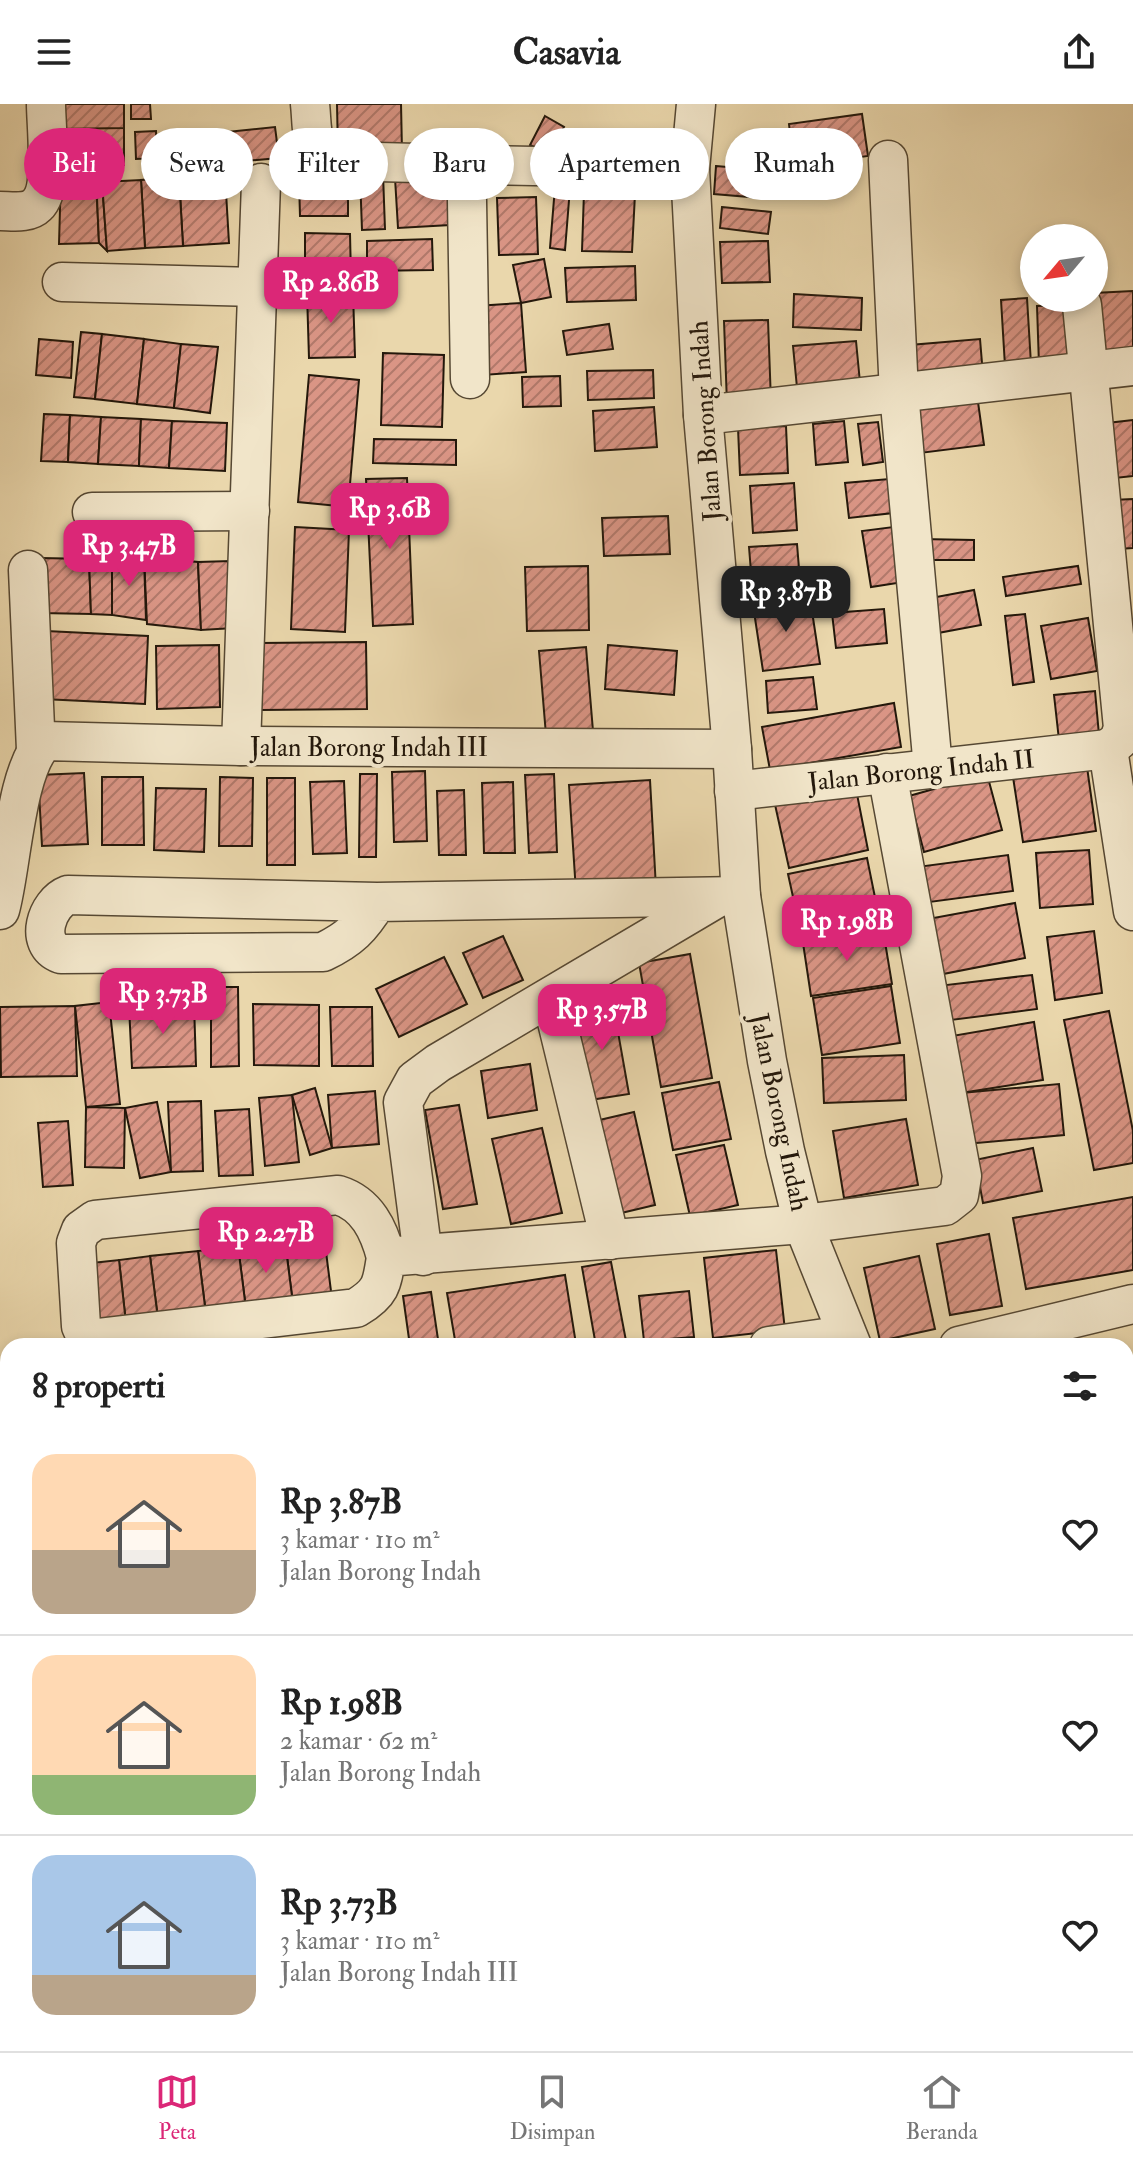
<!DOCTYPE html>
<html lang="id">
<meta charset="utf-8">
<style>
:root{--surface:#fff;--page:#f2f2f2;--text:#222;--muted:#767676;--line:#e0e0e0;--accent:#db2777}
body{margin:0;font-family:"IM FELL Double Pica",serif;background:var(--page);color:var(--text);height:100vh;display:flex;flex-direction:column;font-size:30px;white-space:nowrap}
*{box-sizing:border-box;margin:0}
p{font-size:26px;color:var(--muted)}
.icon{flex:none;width:44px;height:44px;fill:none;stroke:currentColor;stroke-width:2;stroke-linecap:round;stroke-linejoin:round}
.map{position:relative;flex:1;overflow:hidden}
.panel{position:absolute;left:0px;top:1234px;width:1134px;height:714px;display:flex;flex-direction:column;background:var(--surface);border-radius:24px 24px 0 0;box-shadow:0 4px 12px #0003}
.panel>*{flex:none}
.guide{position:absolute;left:24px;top:24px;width:1086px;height:72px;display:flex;gap:16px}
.needle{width:52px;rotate:241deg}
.tools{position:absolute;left:1020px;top:120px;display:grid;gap:16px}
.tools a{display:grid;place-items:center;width:88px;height:88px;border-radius:50%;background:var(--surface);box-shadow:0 4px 12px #0003;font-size:40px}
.price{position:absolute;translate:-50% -68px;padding:0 18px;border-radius:16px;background:var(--accent);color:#fff;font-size:26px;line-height:52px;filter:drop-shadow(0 2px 4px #0008)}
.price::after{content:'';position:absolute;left:50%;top:48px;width:24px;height:18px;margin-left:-12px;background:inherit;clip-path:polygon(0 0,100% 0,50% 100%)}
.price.active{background:#222;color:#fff}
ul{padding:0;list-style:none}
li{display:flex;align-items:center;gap:24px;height:200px;padding:0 32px}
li+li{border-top:2px solid var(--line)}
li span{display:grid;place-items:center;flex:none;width:224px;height:160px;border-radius:24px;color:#555}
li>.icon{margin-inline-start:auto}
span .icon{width:96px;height:96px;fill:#fffc;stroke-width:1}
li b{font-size:34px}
h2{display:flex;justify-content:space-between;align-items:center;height:96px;padding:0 32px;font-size:34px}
.chip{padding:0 28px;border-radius:36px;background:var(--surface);box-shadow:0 4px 12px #0003;font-size:28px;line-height:72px}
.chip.active{background:var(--accent);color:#fff}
header{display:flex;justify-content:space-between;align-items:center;height:104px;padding:0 32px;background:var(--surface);font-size:36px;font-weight:700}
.menu{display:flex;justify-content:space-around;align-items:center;height:112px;border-top:2px solid var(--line);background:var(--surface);font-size:22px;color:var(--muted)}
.menu a{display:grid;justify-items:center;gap:4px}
.menu .active{color:var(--accent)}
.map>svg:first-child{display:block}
</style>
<header><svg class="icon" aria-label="menu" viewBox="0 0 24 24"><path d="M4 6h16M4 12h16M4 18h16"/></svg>Casavia<svg class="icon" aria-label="share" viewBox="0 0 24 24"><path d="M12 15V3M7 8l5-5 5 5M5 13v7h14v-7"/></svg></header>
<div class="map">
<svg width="1133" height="1947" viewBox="0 0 1133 1947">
<defs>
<pattern id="building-hatch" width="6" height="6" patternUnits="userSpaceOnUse" patternTransform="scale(2)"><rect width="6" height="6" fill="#da9585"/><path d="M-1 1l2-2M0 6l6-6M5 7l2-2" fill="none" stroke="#b1796b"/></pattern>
</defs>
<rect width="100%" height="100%" fill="#ead7ac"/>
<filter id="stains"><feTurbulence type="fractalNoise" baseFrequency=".0025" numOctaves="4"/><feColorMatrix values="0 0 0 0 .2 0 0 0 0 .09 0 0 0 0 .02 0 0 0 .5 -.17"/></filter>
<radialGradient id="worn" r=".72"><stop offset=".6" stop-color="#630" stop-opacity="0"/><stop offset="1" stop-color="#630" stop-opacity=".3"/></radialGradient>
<!-- building -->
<g fill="url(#building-hatch)" stroke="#24180b" stroke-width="2">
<path d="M 59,0 L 124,0 L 124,61 L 59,58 Z"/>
<path d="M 59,0 L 124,0 L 124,24 L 59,25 Z"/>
<path d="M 131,0 L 150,0 L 151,15 L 131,15 Z"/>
<path d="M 337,0 L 401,0 L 402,47 L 338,49 Z"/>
<path d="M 862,10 L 868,52 L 794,62 L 789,20 Z"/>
<path d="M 545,12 L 564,23 L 549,51 L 530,41 Z"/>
<path d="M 275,23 L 279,54 L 192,62 L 189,32 Z"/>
<path d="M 156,27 L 157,54 L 136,55 L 135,28 Z"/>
<path d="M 716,62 L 774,67 L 772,95 L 714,90 Z"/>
<path d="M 61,70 L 96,72 L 99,139 L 59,140 Z"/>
<path d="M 383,70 L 385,125 L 362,126 L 360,71 Z"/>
<path d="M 447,70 L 450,121 L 398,124 L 395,74 Z"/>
<path d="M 225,71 L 229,139 L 183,142 L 179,73 Z"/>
<path d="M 96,72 L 102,78 L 107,147 L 99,139 Z"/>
<path d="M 179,73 L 183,142 L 145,144 L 141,76 Z"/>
<path d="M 348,75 L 348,112 L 300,112 L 299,76 Z"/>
<path d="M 141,76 L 145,144 L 107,147 L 102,78 Z"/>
<path d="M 555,83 L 570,84 L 565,146 L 550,144 Z"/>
<path d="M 584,88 L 635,90 L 632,148 L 582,147 Z"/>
<path d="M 536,93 L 538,150 L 499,151 L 497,94 Z"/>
<path d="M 722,103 L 771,108 L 768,130 L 720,124 Z"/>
<path d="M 305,129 L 350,130 L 351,173 L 305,173 Z"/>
<path d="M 432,135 L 433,166 L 367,167 L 367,137 Z"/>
<path d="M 768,137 L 770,178 L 722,179 L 720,138 Z"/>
<path d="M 544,155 L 551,193 L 521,199 L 513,161 Z"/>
<path d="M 635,162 L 636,196 L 567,198 L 565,164 Z"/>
<path d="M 1133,187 L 1133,250 L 1095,252 L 1094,189 Z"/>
<path d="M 353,188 L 355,253 L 309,254 L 307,189 Z"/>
<path d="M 794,190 L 862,194 L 861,226 L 793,223 Z"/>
<path d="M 1027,194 L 1031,260 L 1005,262 L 1001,196 Z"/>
<path d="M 521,199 L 526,268 L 483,271 L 476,202 Z"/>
<path d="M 1069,201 L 1071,261 L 1039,261 L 1037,202 Z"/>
<path d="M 768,216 L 771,298 L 727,300 L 724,217 Z"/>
<path d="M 609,220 L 613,245 L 567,251 L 563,227 Z"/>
<path d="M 81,228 L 102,230 L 95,295 L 74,293 Z"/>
<path d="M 102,230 L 144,235 L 137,300 L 95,295 Z"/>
<path d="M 39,235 L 73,238 L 71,274 L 36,271 Z"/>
<path d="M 144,235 L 181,240 L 174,304 L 137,300 Z"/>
<path d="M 980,235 L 983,271 L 913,277 L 910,241 Z"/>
<path d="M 856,237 L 861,289 L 798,294 L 793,242 Z"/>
<path d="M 181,240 L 218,243 L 210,309 L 174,304 Z"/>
<path d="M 383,249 L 444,251 L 442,323 L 381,321 Z"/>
<path d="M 653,266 L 654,294 L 588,296 L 587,267 Z"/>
<path d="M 309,271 L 359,276 L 348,403 L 298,398 Z"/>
<path d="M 560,272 L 561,302 L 523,303 L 522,273 Z"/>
<path d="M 977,291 L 984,341 L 912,350 L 905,302 Z"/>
<path d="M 654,303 L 657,343 L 595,347 L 593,307 Z"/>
<path d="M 44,310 L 70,311 L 68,358 L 41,357 Z"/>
<path d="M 70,311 L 101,313 L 98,360 L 68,358 Z"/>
<path d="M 101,313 L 141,315 L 139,362 L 98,360 Z"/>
<path d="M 141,315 L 172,317 L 169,364 L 139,362 Z"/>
<path d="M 1133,316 L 1133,372 L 1106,375 L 1099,320 Z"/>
<path d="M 172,317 L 227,319 L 225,367 L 169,364 Z"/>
<path d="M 844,317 L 848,358 L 816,361 L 813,320 Z"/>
<path d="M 878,318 L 883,358 L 863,361 L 858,320 Z"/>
<path d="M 786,322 L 788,369 L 740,371 L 738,324 Z"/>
<path d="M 374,335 L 456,336 L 456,361 L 373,359 Z"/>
<path d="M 407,374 L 413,520 L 373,522 L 366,375 Z"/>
<path d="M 889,375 L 893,409 L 849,414 L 845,379 Z"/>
<path d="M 794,379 L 797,426 L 753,429 L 750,382 Z"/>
<path d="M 1133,395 L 1133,444 L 1119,445 L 1113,396 Z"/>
<path d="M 668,412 L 670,450 L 604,452 L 602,414 Z"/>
<path d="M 901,422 L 910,477 L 871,483 L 862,427 Z"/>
<path d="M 295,423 L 349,426 L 345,528 L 291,525 Z"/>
<path d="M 920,435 L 974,436 L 974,456 L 920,456 Z"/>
<path d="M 797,440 L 801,489 L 753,493 L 749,443 Z"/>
<path d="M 144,453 L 198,458 L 201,526 L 147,520 Z"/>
<path d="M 144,453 L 146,516 L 112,511 L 112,455 Z"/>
<path d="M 41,454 L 89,455 L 91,510 L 41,509 Z"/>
<path d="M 89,455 L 112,455 L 112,511 L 91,510 Z"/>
<path d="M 231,457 L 234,524 L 201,526 L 198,458 Z"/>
<path d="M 588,462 L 589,526 L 527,527 L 525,463 Z"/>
<path d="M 1078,462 L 1081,480 L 1006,492 L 1003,473 Z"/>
<path d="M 974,486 L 981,521 L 938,529 L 931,494 Z"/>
<path d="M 810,494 L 820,560 L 763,567 L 753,501 Z"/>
<path d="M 884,505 L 887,539 L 836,544 L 832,509 Z"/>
<path d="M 1025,510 L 1034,578 L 1013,581 L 1005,512 Z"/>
<path d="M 1088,514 L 1097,567 L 1051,575 L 1041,522 Z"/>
<path d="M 46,527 L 148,532 L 145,600 L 43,595 Z"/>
<path d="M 366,538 L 367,605 L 260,606 L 259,539 Z"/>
<path d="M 219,541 L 220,603 L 157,605 L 156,542 Z"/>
<path d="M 608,541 L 677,547 L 674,591 L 605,585 Z"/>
<path d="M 586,543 L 593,627 L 546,631 L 539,547 Z"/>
<path d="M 813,573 L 817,605 L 768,609 L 766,577 Z"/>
<path d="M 1095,587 L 1099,631 L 1059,636 L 1054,591 Z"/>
<path d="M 894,599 L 901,643 L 770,666 L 762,623 Z"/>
<path d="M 1087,663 L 1096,727 L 1023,738 L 1013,673 Z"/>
<path d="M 425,667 L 427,737 L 394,738 L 392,668 Z"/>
<path d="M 84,669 L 88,740 L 42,742 L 38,671 Z"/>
<path d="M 360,670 L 377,670 L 376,753 L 359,753 Z"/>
<path d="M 554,670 L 557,748 L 529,749 L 525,671 Z"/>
<path d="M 987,670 L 1002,726 L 924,748 L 909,692 Z"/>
<path d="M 102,673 L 143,673 L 144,741 L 102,741 Z"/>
<path d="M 220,673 L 253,674 L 252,742 L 219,742 Z"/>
<rect x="267" y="674" width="28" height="87"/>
<path d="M 650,676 L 656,784 L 576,788 L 569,681 Z"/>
<path d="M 344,677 L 347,749 L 313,750 L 310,678 Z"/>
<path d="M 513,678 L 515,749 L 484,749 L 482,679 Z"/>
<path d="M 855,680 L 868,746 L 789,764 L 774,696 Z"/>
<path d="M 156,684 L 206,685 L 204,748 L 154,746 Z"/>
<path d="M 464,686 L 466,751 L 439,751 L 437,687 Z"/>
<path d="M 1089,746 L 1093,800 L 1040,804 L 1036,749 Z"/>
<path d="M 1008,751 L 1013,787 L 922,799 L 917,763 Z"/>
<path d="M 867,754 L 880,818 L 802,834 L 788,770 Z"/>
<path d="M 1015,799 L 1025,854 L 938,871 L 928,815 Z"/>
<path d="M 883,826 L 892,880 L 811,892 L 803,839 Z"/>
<path d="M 1094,827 L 1102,889 L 1055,896 L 1047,833 Z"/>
<path d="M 503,832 L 523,876 L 483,894 L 463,849 Z"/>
<path d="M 690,850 L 712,974 L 661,983 L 639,859 Z"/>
<path d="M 444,853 L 467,900 L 399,933 L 376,885 Z"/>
<path d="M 1032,871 L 1037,905 L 951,916 L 946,881 Z"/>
<path d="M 891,882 L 900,939 L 822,951 L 813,894 Z"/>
<path d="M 211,883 L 238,883 L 239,962 L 211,963 Z"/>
<path d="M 109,898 L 120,1000 L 86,1003 L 75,902 Z"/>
<path d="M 194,900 L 196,962 L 132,964 L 129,902 Z"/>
<path d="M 253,900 L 319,901 L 319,962 L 254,961 Z"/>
<path d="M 613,900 L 629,990 L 590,996 L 574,907 Z"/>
<path d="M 75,902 L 77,972 L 1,973 L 0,903 Z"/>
<path d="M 330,903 L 372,903 L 373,962 L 332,962 Z"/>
<path d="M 1109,907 L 1133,1027 L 1133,1059 L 1094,1066 L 1064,916 Z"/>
<path d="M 1034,918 L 1043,976 L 961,989 L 952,932 Z"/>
<path d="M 904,951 L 906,996 L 824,999 L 822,954 Z"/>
<path d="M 530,960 L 537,1006 L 488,1014 L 481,967 Z"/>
<path d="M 719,978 L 731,1035 L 673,1046 L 662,989 Z"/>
<path d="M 1059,980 L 1064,1031 L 966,1040 L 961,989 Z"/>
<path d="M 315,984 L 332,1044 L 310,1051 L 292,991 Z"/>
<path d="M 375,987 L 379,1040 L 332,1044 L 328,991 Z"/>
<path d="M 292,991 L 299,1058 L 265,1062 L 259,994 Z"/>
<path d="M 201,997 L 203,1067 L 171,1068 L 168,998 Z"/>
<path d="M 157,998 L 171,1068 L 140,1074 L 125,1004 Z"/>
<path d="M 459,1001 L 477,1100 L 443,1105 L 425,1006 Z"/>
<path d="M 86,1003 L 125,1004 L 124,1064 L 85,1063 Z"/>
<path d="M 249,1005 L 253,1071 L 219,1072 L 215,1007 Z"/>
<path d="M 634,1008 L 655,1101 L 617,1110 L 595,1017 Z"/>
<path d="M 906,1015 L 918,1081 L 844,1094 L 833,1027 Z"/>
<path d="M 68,1017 L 73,1081 L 43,1083 L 38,1019 Z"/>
<path d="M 542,1024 L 562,1109 L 511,1120 L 492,1035 Z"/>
<path d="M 724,1041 L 738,1101 L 690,1112 L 676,1051 Z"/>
<path d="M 1033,1044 L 1042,1087 L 983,1099 L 975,1056 Z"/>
<path d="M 1133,1093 L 1133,1166 L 1026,1185 L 1013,1114 Z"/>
<path d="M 989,1130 L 1002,1202 L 950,1211 L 937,1140 Z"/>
<path d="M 324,1132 L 332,1195 L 293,1200 L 285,1137 Z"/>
<path d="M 285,1137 L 293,1200 L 246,1205 L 238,1142 Z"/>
<path d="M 238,1142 L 246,1205 L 206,1210 L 198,1147 Z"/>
<path d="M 776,1146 L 785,1226 L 713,1234 L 704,1154 Z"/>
<path d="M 198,1147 L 206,1210 L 158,1215 L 150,1152 Z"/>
<path d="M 150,1152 L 158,1215 L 126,1219 L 119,1156 Z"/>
<path d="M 919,1152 L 935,1225 L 880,1237 L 864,1164 Z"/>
<path d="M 119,1156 L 126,1219 L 90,1223 L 83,1160 Z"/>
<path d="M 611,1158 L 627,1242 L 596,1242 L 582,1163 Z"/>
<path d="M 565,1171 L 576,1240 L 456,1242 L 447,1189 Z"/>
<path d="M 689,1187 L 694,1233 L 644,1237 L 639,1192 Z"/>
<path d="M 431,1188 L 439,1242 L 410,1242 L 403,1192 Z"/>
<rect x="0" y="1275" width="8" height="76"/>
<path d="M 1133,1382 L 1133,1428 L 1126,1430 L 1126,1384 Z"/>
<path d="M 8,1405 L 8,1521 L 0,1523 L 0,1406 Z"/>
<path d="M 1126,1498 L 1133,1539 L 1133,1556 L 1126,1557 Z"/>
<path d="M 1133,1717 L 1133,1916 L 1126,1917 L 1126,1718 Z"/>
<path d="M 8,1821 L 8,1940 L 116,1940 L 117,1947 L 0,1947 L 0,1823 Z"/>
<path d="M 1133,1932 L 1133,1947 L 1076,1947 L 1075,1941 L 1085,1940 L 1126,1940 L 1126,1933 Z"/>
<path d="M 241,1940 L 416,1940 L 417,1947 L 242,1947 Z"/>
<path d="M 553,1940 L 588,1940 L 590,1947 L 525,1947 Z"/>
<path d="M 635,1940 L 722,1940 L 724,1947 L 636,1947 Z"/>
<path d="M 752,1940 L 834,1940 L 835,1947 L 753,1947 Z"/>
<path d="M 854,1940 L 915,1940 L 917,1947 L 855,1947 Z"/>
<path d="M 939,1940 L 1016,1940 L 1018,1947 L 940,1947 Z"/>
</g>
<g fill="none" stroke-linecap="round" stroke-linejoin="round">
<defs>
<g id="street">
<path d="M 310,0 C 313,27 308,50 339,57 L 456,60 L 472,64"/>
<path d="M 696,0 L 690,65 L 703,311 L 732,645 L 741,792 L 767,957 L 785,1047 L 803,1120 L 852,1242"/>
<path d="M 888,56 L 899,289 L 933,664"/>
<path d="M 0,107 C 12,107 28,110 37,101 C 54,86 46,22 46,0"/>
<path d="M 62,178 L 257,183"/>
<path d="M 1082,201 L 1123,624 L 1119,636 L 1108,645"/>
<path d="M 470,275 L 467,97 C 467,82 463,68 479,61 L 690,65"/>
<path d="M 703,311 L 1133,262"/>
<path d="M 92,408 L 250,407"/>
<path d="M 28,466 L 36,646"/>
<path d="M 241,642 L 261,79"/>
<path d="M 1108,645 L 1133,807"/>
<path d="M 734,687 L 1108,645"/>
<path d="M 377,798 C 361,824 350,835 323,848 L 61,850 C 33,840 47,799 68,791 L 377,798 L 741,792"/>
<path d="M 0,806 C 12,763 15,665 45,637 L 241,642 L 732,645"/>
<path d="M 551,893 L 610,1136"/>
<path d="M 423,1152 L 403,998 L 415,976 L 438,959 L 717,794"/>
<path d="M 386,1153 C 379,1126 367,1100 338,1091 L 95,1116 L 81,1126 L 76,1139 L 81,1222 L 85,1231 L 97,1234 L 356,1204 C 381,1189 382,1181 386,1153 L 803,1120 L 945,1102 L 959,1091 L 962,1072 L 887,669"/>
<path d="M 769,1242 L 846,1231"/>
<path d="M 959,1242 L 1133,1200"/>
<path d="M 0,1368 L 8,1367"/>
<path d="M 1126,1470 L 1133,1469"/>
<path d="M 0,1537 L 8,1536"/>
<path d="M 1126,1639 L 1133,1638"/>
<path d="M 0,1778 L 8,1777"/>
<path d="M 190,1940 L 191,1947"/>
<path d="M 455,1940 L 455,1947"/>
<path d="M 619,1940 L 620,1947"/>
</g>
</defs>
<!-- street casing -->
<use href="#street" stroke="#564833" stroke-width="41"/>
<!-- street -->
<use href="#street" stroke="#f1e5c9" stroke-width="38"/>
</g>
<g text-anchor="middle" stroke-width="8" stroke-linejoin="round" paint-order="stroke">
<!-- street labels -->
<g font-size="26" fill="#24180b" stroke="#f1e5c9">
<text transform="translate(705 317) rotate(-94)" y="9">Jalan Borong Indah</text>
<text x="369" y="652">Jalan Borong Indah III</text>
<text transform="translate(921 666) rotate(-6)" y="9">Jalan Borong Indah II</text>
<text transform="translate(780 1008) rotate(78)" y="9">Jalan Borong Indah</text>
</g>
</g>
<rect width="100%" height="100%" filter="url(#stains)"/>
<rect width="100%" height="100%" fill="url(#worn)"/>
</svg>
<div class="tools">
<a><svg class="needle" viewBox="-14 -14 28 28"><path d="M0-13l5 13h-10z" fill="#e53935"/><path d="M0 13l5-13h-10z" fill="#767676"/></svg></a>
</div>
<b class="price" style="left:331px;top:221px">Rp 2.86B</b>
<b class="price" style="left:390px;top:447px">Rp 3.6B</b>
<b class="price" style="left:129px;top:484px">Rp 3.47B</b>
<b class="price active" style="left:786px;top:530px">Rp 3.87B</b>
<b class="price" style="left:847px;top:859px">Rp 1.98B</b>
<b class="price" style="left:163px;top:932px">Rp 3.73B</b>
<b class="price" style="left:602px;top:948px">Rp 3.57B</b>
<b class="price" style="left:266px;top:1171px">Rp 2.27B</b>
<div class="guide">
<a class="chip active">Beli</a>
<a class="chip">Sewa</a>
<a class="chip">Filter</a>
<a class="chip">Baru</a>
<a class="chip">Apartemen</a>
<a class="chip">Rumah</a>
</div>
<section class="panel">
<h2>8 properti<svg class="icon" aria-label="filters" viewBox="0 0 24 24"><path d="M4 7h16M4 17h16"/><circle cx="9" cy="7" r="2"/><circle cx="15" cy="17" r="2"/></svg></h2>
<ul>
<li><span style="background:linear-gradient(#ffd9b3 60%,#b9a48a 0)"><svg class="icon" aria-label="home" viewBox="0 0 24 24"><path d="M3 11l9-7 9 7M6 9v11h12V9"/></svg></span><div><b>Rp 3.87B</b><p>3 kamar · 110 m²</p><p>Jalan Borong Indah</p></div><svg class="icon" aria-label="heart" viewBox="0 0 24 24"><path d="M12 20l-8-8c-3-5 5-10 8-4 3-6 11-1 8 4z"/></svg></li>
<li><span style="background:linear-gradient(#ffd9b3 75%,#8fb573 0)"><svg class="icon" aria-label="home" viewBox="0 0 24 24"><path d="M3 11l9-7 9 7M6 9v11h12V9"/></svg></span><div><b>Rp 1.98B</b><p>2 kamar · 62 m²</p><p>Jalan Borong Indah</p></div><svg class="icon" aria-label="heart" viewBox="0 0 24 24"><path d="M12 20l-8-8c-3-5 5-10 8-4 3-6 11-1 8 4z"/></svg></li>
<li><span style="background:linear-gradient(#a9c7e8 75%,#b9a48a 0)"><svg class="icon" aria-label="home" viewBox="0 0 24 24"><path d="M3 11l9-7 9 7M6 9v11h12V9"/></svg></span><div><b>Rp 3.73B</b><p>3 kamar · 110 m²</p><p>Jalan Borong Indah III</p></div><svg class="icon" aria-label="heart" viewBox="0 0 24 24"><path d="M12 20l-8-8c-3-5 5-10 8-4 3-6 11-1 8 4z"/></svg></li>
</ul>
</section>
</div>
<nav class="menu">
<a class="active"><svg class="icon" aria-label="map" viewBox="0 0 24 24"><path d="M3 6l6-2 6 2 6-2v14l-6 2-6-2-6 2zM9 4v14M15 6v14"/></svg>Peta</a>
<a><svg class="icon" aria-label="saved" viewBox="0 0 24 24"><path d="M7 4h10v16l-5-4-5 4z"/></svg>Disimpan</a>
<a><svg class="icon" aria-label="home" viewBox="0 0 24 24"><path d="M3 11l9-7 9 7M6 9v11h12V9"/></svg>Beranda</a>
</nav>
